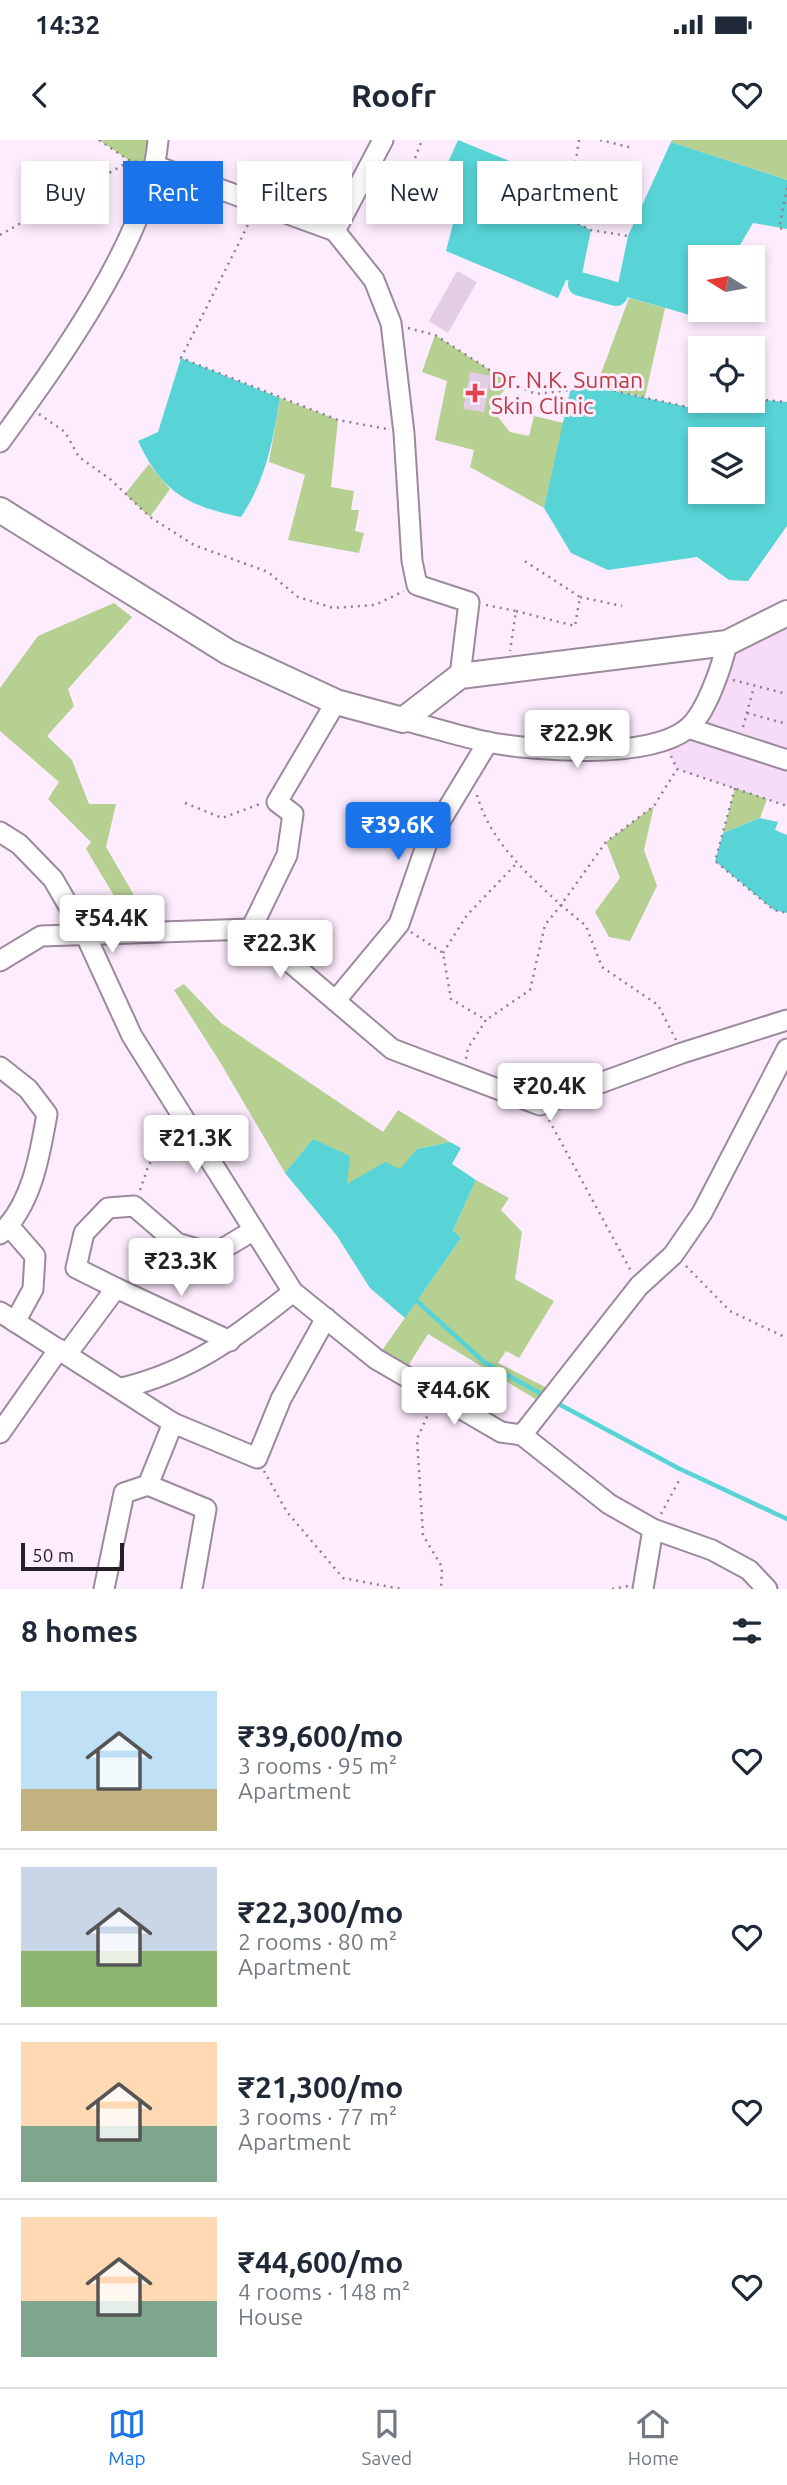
<!DOCTYPE html>
<meta charset="utf-8">
<style>
:root{--surface:#fff;--page:#f2f2f3;--text:#1f2937;--muted:#747a83;--line:#e0e1e3;--accent:#1a73e8}
body{margin:0;font-family:Ubuntu,sans-serif;background:var(--page);color:var(--text);height:100vh;display:flex;flex-direction:column;font-size:26px;white-space:nowrap}
*{box-sizing:border-box;margin:0}
p{font-size:23px;color:var(--muted)}
.icon{flex:none;width:38px;height:38px;fill:none;stroke:currentColor;stroke-width:2;stroke-linecap:round;stroke-linejoin:round}
.map{position:relative;height:1449px;overflow:hidden}
.panel{display:flex;flex-direction:column;background:var(--surface);flex:1}
.panel>*{flex:none}
.top-card{position:absolute;left:21px;top:21px;width:746px;height:63px;display:flex;gap:14px}
.needle{width:46px;rotate:281deg}
.fabs{position:absolute;left:688px;top:105px;display:grid;gap:14px}
.fabs a{display:grid;place-items:center;width:77px;height:77px;border-radius:0px;background:var(--surface);box-shadow:0 4px 10px #0003;font-size:35px}
.scale{position:absolute;left:21px;bottom:18px;width:103px;box-sizing:border-box;padding-left:7px;border:4px solid #271f28;border-top:0;font-size:19px;line-height:24px;white-space:nowrap;color:#271f28;-webkit-text-stroke:5px #fdecfe;paint-order:stroke}
.price{position:absolute;translate:-50% -60px;padding:0 16px;border-radius:7px;background:#fff;color:#222;font-size:23px;line-height:46px;filter:drop-shadow(0 2px 4px #0008)}
.price::after{content:'';position:absolute;left:50%;top:42px;width:21px;height:16px;margin-left:-10px;background:inherit;clip-path:polygon(0 0,100% 0,50% 100%)}
.price.selected{background:var(--accent);color:#fff}
ul{padding:0;list-style:none}
li{display:flex;align-items:center;gap:21px;height:175px;padding:0 21px}
li+li{border-top:2px solid var(--line)}
li span{display:grid;place-items:center;flex:none;width:196px;height:140px;border-radius:0px;color:#555}
li>.icon{margin-inline-start:auto}
span .icon{width:84px;height:84px;fill:#fffc;stroke-width:1}
li b{font-size:30px}
h2{display:flex;justify-content:space-between;align-items:center;height:84px;padding:0 21px;font-size:30px}
.pill{padding:0 24px;border-radius:0px;background:var(--surface);box-shadow:0 4px 10px #0003;font-size:24px;line-height:63px}
.pill.selected{background:var(--accent);color:#fff}
.status{display:flex;justify-content:space-between;align-items:center;height:49px;padding:0 35px;background:var(--surface);direction:ltr}
.status svg{height:19px;fill:currentColor}
header{display:flex;justify-content:space-between;align-items:center;height:91px;padding:0 21px;background:var(--surface);font-size:32px;font-weight:700}
.dock{display:flex;justify-content:space-around;align-items:center;height:98px;border-top:2px solid var(--line);background:var(--surface);font-size:19px;color:var(--muted)}
.dock a{display:grid;justify-items:center;gap:4px}
.dock .selected{color:var(--accent)}
.map>svg:first-child{display:block}
</style>
<div class="status"><b>14:32</b><svg viewBox="0 0 49 12"><path d="M0 12V9h3v3zM5 12V6h3v6zM10 12V3h3v9zM15 12V0h3v12zM26 1h20v11H26zM47 4h2v5h-2z"/></svg></div>
<header><svg class="icon" aria-label="back" viewBox="0 0 24 24"><path d="M15 5l-7 7 7 7"/></svg>Roofr<svg class="icon" aria-label="heart" viewBox="0 0 24 24"><path d="M12 20l-8-8c-3-5 5-10 8-4 3-6 11-1 8 4z"/></svg></header>
<div class="map">
<svg width="787" height="1449" viewBox="0 0 787 1449">
<rect width="100%" height="100%" fill="#fdecfe"/>
<!-- built -->
<path fill="#f6dcf9" d="M 787,473 L 787,666 L 677,629 L 663,600 L 688,588 L 727,503 Z"/>
<!-- green -->
<g fill="#b5d091">
<path d="M 99,0 L 158,0 L 156,26 L 130,21 Z"/>
<path d="M 672,0 L 787,0 L 787,40 L 671,2 Z"/>
<path d="M 629,158 L 665,168 L 645,257 L 596,247 Z"/>
<path d="M 435,195 L 510,243 L 490,267 L 510,292 L 529,296 L 534,276 L 564,283 L 544,368 L 470,327 L 474,310 L 435,300 L 447,241 L 422,232 Z"/>
<path d="M 280,258 L 338,280 L 331,347 L 354,351 L 351,370 L 359,370 L 355,391 L 364,393 L 359,413 L 288,400 L 305,335 L 269,322 Z"/>
<path d="M 149,324 L 170,349 L 150,377 L 125,354 Z"/>
<path d="M 114,463 L 132,477 L 68,549 L 74,566 L 47,596 L 72,620 L 89,664 L 116,664 L 106,707 L 156,793 L 137,794 L 86,709 L 91,702 L 48,659 L 59,642 L 0,591 L 0,548 L 38,496 Z"/>
<path d="M 735,648 L 767,659 L 760,678 L 723,693 Z"/>
<path d="M 654,666 L 644,710 L 657,746 L 630,801 L 609,797 L 595,772 L 620,738 L 606,702 Z"/>
<path d="M 184,844 L 221,883 L 383,992 L 398,970 L 450,1002 L 417,1009 L 400,1030 L 347,1044 L 313,999 L 285,1033 L 220,922 L 174,850 Z"/>
<path d="M 476,1040 L 509,1058 L 501,1070 L 522,1092 L 515,1139 L 554,1161 L 519,1218 L 506,1211 L 498,1223 L 555,1252 L 547,1266 L 428,1194 L 403,1234 L 376,1219 L 461,1098 L 453,1090 Z"/>
</g>
<!-- water -->
<g fill="#58d4d7" fill-rule="evenodd">
<path d="M 458,0 L 570,46 L 567,78 L 591,90 L 580,144 L 566,140 L 558,158 L 446,111 L 453,84 L 429,65 Z"/>
<path d="M 671,2 L 787,40 L 787,89 L 753,83 L 733,117 L 700,117 L 702,170 L 697,177 L 616,154 L 628,96 Z"/>
<path d="M 181,218 L 280,258 C 272,304 267,337 241,377 C 187,366 162,352 138,301 L 158,292 Z"/>
<path d="M 596,247 L 715,273 L 753,259 L 787,262 L 787,386 L 748,441 L 729,440 L 697,417 L 608,430 L 571,413 L 544,368 L 570,251 ZM 752,299 L 752,352 L 700,352 L 700,299 Z"/>
<path d="M 760,678 L 778,682 L 775,690 L 787,695 L 787,773 L 774,770 L 715,721 L 723,693 Z"/>
<path d="M 313,999 L 350,1016 L 347,1044 L 385,1022 L 400,1029 L 417,1009 L 450,1002 L 461,1008 L 452,1024 L 476,1040 L 453,1090 L 461,1098 L 405,1178 L 370,1148 L 337,1096 L 285,1033 Z"/>
</g>
<g fill="none" stroke-linecap="round" stroke-linejoin="round">
<!-- stream -->
<g stroke="#58d4d7" stroke-width="4.5">
<path d="M 417,1161 L 484,1222 L 545,1256"/>
<path d="M 555,1262 L 678,1328 L 787,1379"/>
</g>
<!-- river -->
<path stroke="#58d4d7" stroke-width="24" d="M 580,144 L 616,154"/>
</g>
<!-- building -->
<g fill="#e3cde4">
<path d="M 457,131 L 477,142 L 448,193 L 429,181 Z"/>
<path d="M 470,232 L 491,236 L 484,272 L 463,269 Z"/>
</g>
<g fill="none" stroke-linecap="round" stroke-linejoin="round">
<defs>
<g id="minor">
<path d="M 156,26 L 335,91 L 374,140 L 391,183 L 404,293 L 412,421 L 417,445 L 469,462 L 460,536"/>
<path d="M 335,91 L 383,0"/>
<path d="M 0,302 C 56,225 151,95 158,0"/>
<path d="M 403,580 C 431,587 459,596 487,602 C 534,611 647,620 687,589 C 706,574 722,526 727,503"/>
<path d="M 688,588 L 787,620"/>
<path d="M 0,692 L 19,704 L 53,739 L 86,796 L 132,896 L 293,1152 L 376,1219 L 501,1292 L 522,1295 L 609,1364 L 653,1389 L 712,1410 L 749,1430 L 767,1449"/>
<path d="M 251,789 L 287,715 L 293,674 L 277,662 L 336,562"/>
<path d="M 0,821 L 41,796 L 251,789 L 392,909 L 540,965 L 682,913 L 787,880"/>
<path d="M 336,860 L 399,784 L 427,703 L 488,602"/>
<path d="M 0,927 L 28,949 L 47,974 C 40,1014 32,1065 0,1094"/>
<path d="M 9,1086 L 35,1116 L 33,1149 L 15,1182"/>
<path d="M 116,1148 L 230,1201"/>
<path d="M 0,1172 L 173,1283 L 257,1318 L 281,1259 L 326,1178"/>
<path d="M 67,1214 L 116,1148 L 76,1128 L 84,1093 L 108,1068 L 134,1066 L 177,1103 L 214,1114 L 254,1090"/>
<path d="M 122,1248 C 193,1231 237,1196 293,1152"/>
<path d="M 173,1283 L 148,1345 L 206,1369 L 192,1449"/>
<path d="M 0,1293 L 59,1209"/>
<path d="M 522,1295 L 639,1146 L 673,1115 L 702,1073 L 787,909"/>
<path d="M 104,1449 L 124,1353 L 148,1345"/>
<path d="M 643,1449 L 653,1389"/>
</g>
<path id="major" d="M 0,370 L 228,512 L 336,562 L 403,580 L 460,536 L 727,503 L 787,473"/>
</defs>
<!-- minor casing -->
<use href="#minor" stroke="#9c899e" stroke-width="23"/>
<!-- major casing -->
<use href="#major" stroke="#9c899e" stroke-width="28"/>
<!-- path -->
<g stroke="#8d818e" stroke-width="2.5" stroke-dasharray="2 5" stroke-linecap="butt">
<path d="M 99,0 L 130,21 L 138,22"/>
<path d="M 579,0 L 567,78 L 591,90 L 628,96"/>
<path d="M 600,0 L 633,8"/>
<path d="M 415,18 L 422,0"/>
<path d="M 787,48 L 779,88 L 787,89"/>
<path d="M 251,79 L 181,218 L 338,280 L 387,289"/>
<path d="M 0,95 L 130,21"/>
<path d="M 408,188 L 435,195 L 510,243 L 536,254 L 596,247 L 715,273 L 746,261"/>
<path d="M 752,259 L 787,262"/>
<path d="M 39,274 L 65,292 L 79,317 L 110,339 L 150,377 L 194,405 L 268,432 L 298,457 L 333,468 L 375,465 L 404,451"/>
<path d="M 580,457 L 622,466"/>
<path d="M 486,465 L 516,471 L 510,511"/>
<path d="M 516,471 L 575,486 L 580,457 L 523,420"/>
<path d="M 733,540 L 787,554"/>
<path d="M 747,573 L 787,584"/>
<path d="M 743,587 L 754,547"/>
<path d="M 671,616 L 677,629 L 787,666"/>
<path d="M 735,648 L 715,721 L 774,770 L 787,773"/>
<path d="M 477,655 C 490,701 526,733 561,765 L 545,785 L 530,850 L 486,880"/>
<path d="M 185,663 L 222,678 L 260,664"/>
<path d="M 411,792 L 443,813 L 451,859 L 486,880 L 468,908 L 466,919"/>
<path d="M 443,813 L 467,775 L 516,724"/>
<path d="M 676,900 L 658,865 L 602,827 L 586,786 L 561,765 L 606,702 L 654,666 L 677,629"/>
<path d="M 549,980 L 631,1131"/>
<path d="M 140,1050 L 149,1024 L 178,997"/>
<path d="M 686,1126 L 730,1171 L 787,1198"/>
<path d="M 430,1270 L 417,1299 L 423,1395 L 442,1427 L 441,1449"/>
<path d="M 264,1331 L 287,1372 L 343,1438 L 401,1449"/>
<path d="M 661,1374 L 681,1337"/>
<path d="M 612,1449 L 628,1446"/>
</g>
<!-- minor -->
<use href="#minor" stroke="#fff" stroke-width="19"/>
<!-- major -->
<use href="#major" stroke="#fff" stroke-width="24"/>
</g>
<!-- markers -->
<path fill="#e0444e" stroke="#fdecfe" stroke-width="2.5" d="M471.5 242.5h7v7h7v7h-7v7h-7v-7h-7v-7h7z"/>
<g text-anchor="middle" stroke-width="6" stroke-linejoin="round" paint-order="stroke">
<!-- health labels -->
<g font-size="23" fill="#be3a42" stroke="#fdecfe" text-anchor="start">
<text x="491" y="248">Dr. N.K. Suman<tspan x="491" dy="26">Skin Clinic</tspan></text>
</g>
</g>
</svg>
<div class="fabs">
<a><svg class="needle" viewBox="-14 -14 28 28"><path d="M0-13l5 13h-10z" fill="#e53935"/><path d="M0 13l5-13h-10z" fill="#747a83"/></svg></a>
<a><svg class="icon" aria-label="locate" viewBox="0 0 24 24"><circle cx="12" cy="12" r="6"/><path d="M12 2v4M12 18v4M2 12h4M18 12h4"/></svg></a>
<a><svg class="icon" aria-label="layers" viewBox="0 0 24 24"><path d="M12 4l9 5-9 5-9-5zM3 14l9 5 9-5"/></svg></a>
</div>
<div class="scale">50 m</div>
<b class="price" style="left:577px;top:630px">₹22.9K</b>
<b class="price selected" style="left:398px;top:722px">₹39.6K</b>
<b class="price" style="left:112px;top:815px">₹54.4K</b>
<b class="price" style="left:280px;top:840px">₹22.3K</b>
<b class="price" style="left:550px;top:983px">₹20.4K</b>
<b class="price" style="left:196px;top:1035px">₹21.3K</b>
<b class="price" style="left:181px;top:1158px">₹23.3K</b>
<b class="price" style="left:454px;top:1287px">₹44.6K</b>
<div class="top-card">
<a class="pill">Buy</a>
<a class="pill selected">Rent</a>
<a class="pill">Filters</a>
<a class="pill">New</a>
<a class="pill">Apartment</a>
</div>
</div>
<section class="panel">
<h2>8 homes<svg class="icon" aria-label="filters" viewBox="0 0 24 24"><path d="M4 7h16M4 17h16"/><circle cx="9" cy="7" r="2"/><circle cx="15" cy="17" r="2"/></svg></h2>
<ul>
<li><span style="background:linear-gradient(#bfe0f5 70%,#c2b280 0)"><svg class="icon" aria-label="home" viewBox="0 0 24 24"><path d="M3 11l9-7 9 7M6 9v11h12V9"/></svg></span><div><b>₹39,600/mo</b><p>3 rooms · 95 m²</p><p>Apartment</p></div><svg class="icon" aria-label="heart" viewBox="0 0 24 24"><path d="M12 20l-8-8c-3-5 5-10 8-4 3-6 11-1 8 4z"/></svg></li>
<li><span style="background:linear-gradient(#c9d6e8 60%,#8fb573 0)"><svg class="icon" aria-label="home" viewBox="0 0 24 24"><path d="M3 11l9-7 9 7M6 9v11h12V9"/></svg></span><div><b>₹22,300/mo</b><p>2 rooms · 80 m²</p><p>Apartment</p></div><svg class="icon" aria-label="heart" viewBox="0 0 24 24"><path d="M12 20l-8-8c-3-5 5-10 8-4 3-6 11-1 8 4z"/></svg></li>
<li><span style="background:linear-gradient(#ffd9b3 60%,#7fa58c 0)"><svg class="icon" aria-label="home" viewBox="0 0 24 24"><path d="M3 11l9-7 9 7M6 9v11h12V9"/></svg></span><div><b>₹21,300/mo</b><p>3 rooms · 77 m²</p><p>Apartment</p></div><svg class="icon" aria-label="heart" viewBox="0 0 24 24"><path d="M12 20l-8-8c-3-5 5-10 8-4 3-6 11-1 8 4z"/></svg></li>
<li><span style="background:linear-gradient(#ffd9b3 60%,#7fa58c 0)"><svg class="icon" aria-label="home" viewBox="0 0 24 24"><path d="M3 11l9-7 9 7M6 9v11h12V9"/></svg></span><div><b>₹44,600/mo</b><p>4 rooms · 148 m²</p><p>House</p></div><svg class="icon" aria-label="heart" viewBox="0 0 24 24"><path d="M12 20l-8-8c-3-5 5-10 8-4 3-6 11-1 8 4z"/></svg></li>
</ul>
</section>
<nav class="dock">
<a class="selected"><svg class="icon" aria-label="map" viewBox="0 0 24 24"><path d="M3 6l6-2 6 2 6-2v14l-6 2-6-2-6 2zM9 4v14M15 6v14"/></svg>Map</a>
<a><svg class="icon" aria-label="saved" viewBox="0 0 24 24"><path d="M7 4h10v16l-5-4-5 4z"/></svg>Saved</a>
<a><svg class="icon" aria-label="home" viewBox="0 0 24 24"><path d="M3 11l9-7 9 7M6 9v11h12V9"/></svg>Home</a>
</nav>
